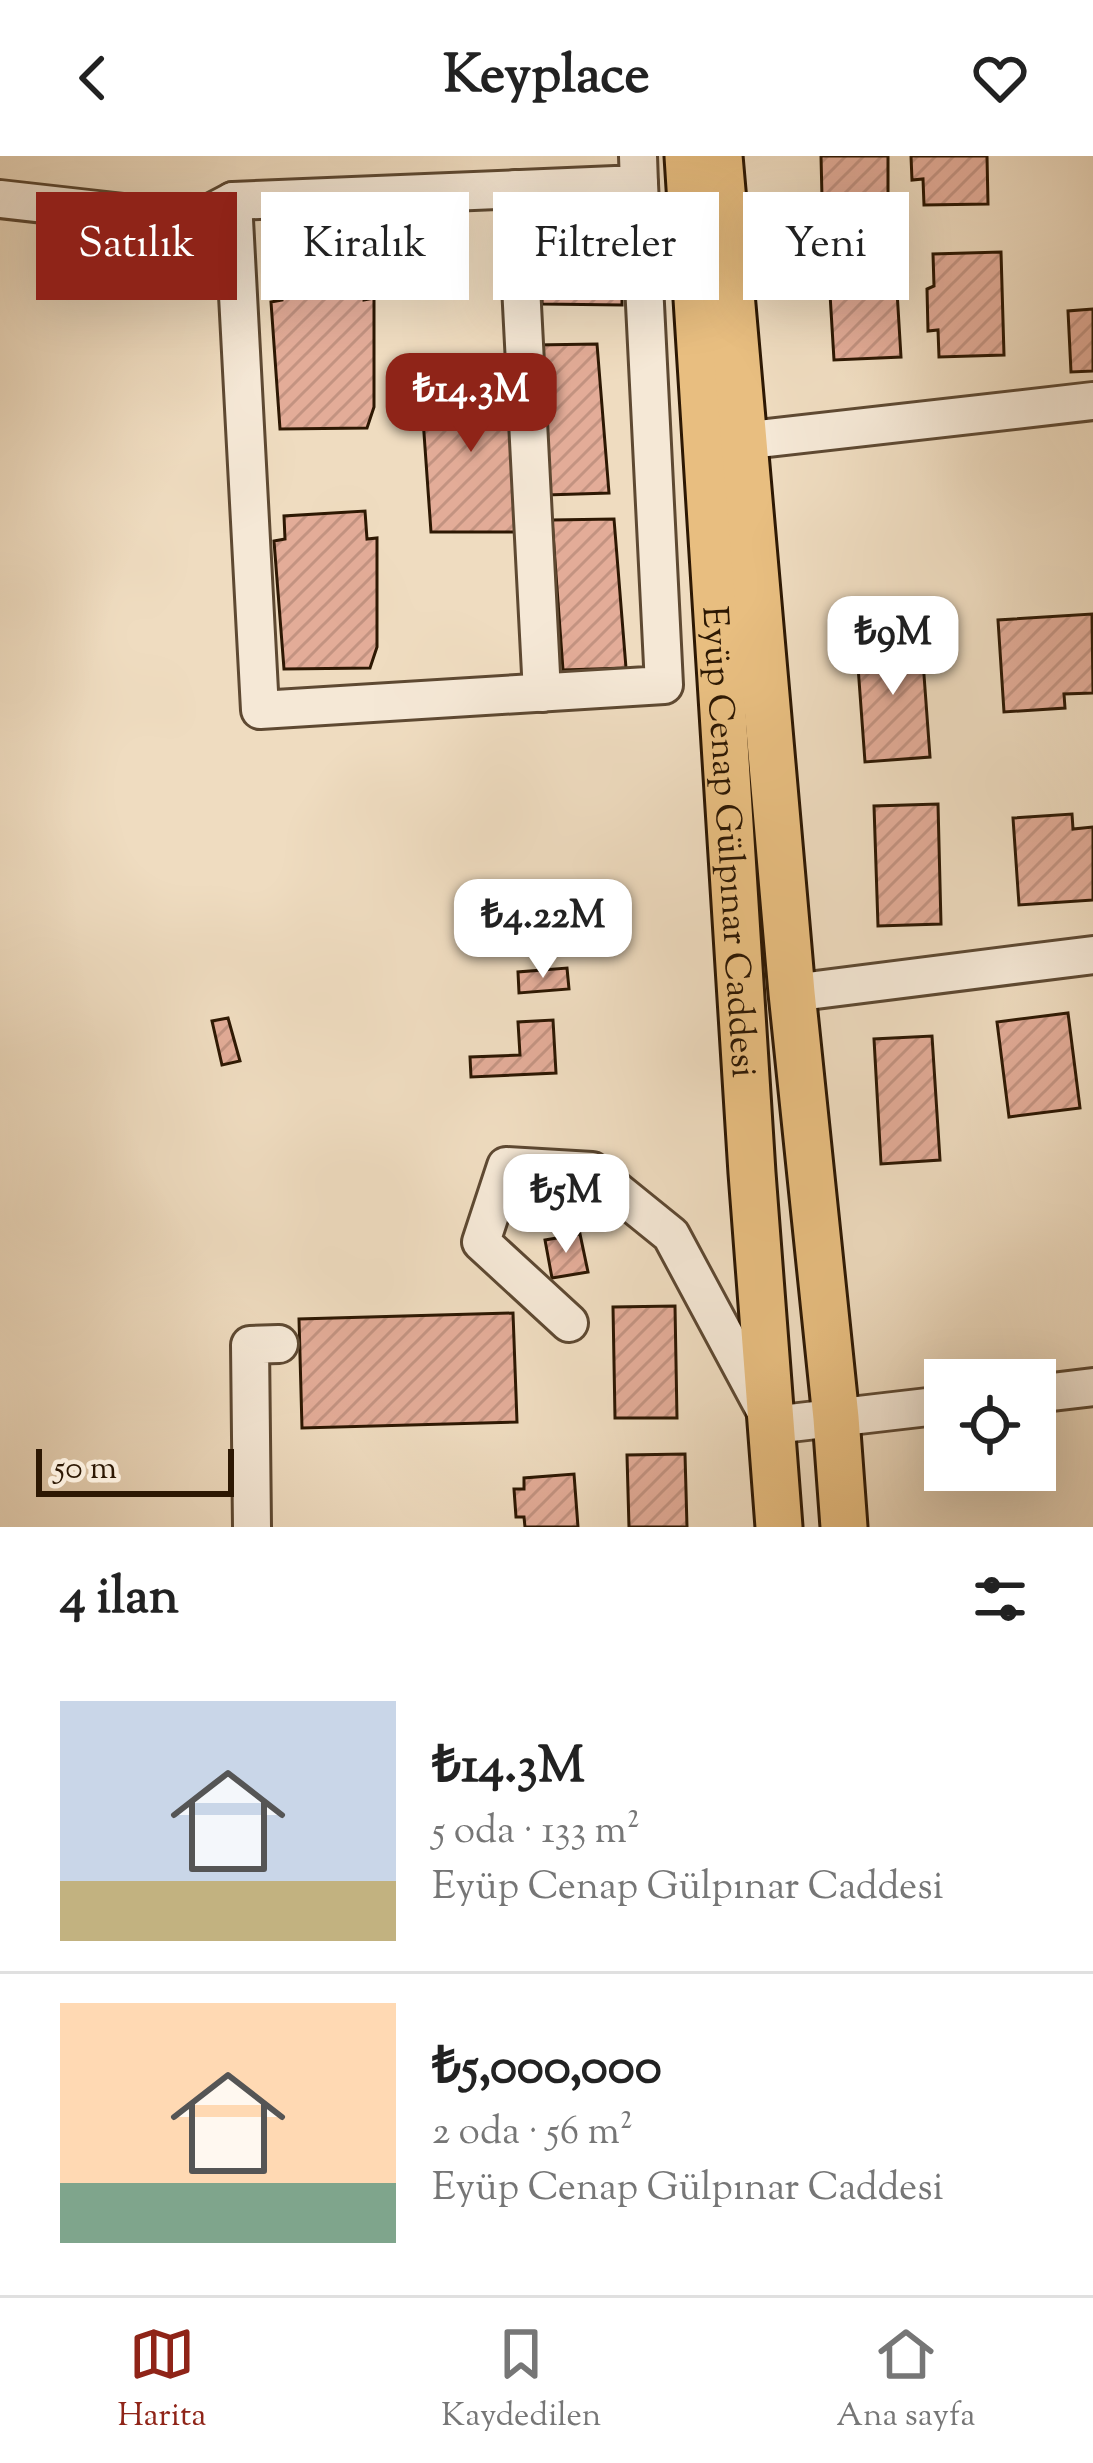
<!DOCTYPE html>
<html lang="tr">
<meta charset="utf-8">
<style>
:root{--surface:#fff;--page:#f2f2f2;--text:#222;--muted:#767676;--line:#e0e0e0;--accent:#8f2418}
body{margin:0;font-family:"Sorts Mill Goudy",serif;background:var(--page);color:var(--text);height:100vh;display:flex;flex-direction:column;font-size:45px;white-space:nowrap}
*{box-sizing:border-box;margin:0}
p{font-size:39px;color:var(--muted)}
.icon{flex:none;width:66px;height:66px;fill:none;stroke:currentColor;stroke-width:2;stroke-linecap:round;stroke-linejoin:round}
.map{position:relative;height:1371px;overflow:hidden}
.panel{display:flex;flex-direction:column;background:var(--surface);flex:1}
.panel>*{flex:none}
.banner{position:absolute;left:36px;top:36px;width:1023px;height:108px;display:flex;gap:24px}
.fabs{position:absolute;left:924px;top:1203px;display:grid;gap:24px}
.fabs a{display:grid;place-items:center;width:132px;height:132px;border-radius:0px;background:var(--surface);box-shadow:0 12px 48px #0002;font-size:60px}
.scale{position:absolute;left:36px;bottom:30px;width:198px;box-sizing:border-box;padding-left:12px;border:6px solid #2d1803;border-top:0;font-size:33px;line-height:42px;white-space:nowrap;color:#2d1803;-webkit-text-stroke:9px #f5e8d6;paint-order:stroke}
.price{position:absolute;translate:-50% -102px;padding:0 27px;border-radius:24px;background:#fff;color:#222;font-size:39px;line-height:78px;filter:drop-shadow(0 3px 6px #0008)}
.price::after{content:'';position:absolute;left:50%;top:72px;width:36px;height:27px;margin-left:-18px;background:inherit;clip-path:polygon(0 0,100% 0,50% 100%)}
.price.selected{background:var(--accent);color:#fff}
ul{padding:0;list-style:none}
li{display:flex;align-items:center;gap:36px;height:300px;padding:0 60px}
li+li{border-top:3px solid var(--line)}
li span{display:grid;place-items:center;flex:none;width:336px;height:240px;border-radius:0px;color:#555}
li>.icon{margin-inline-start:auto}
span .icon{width:144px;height:144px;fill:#fffc;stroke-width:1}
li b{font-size:51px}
h2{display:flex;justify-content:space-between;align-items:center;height:144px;padding:0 60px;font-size:51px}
.pill{padding:0 42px;border-radius:0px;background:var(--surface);box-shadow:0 12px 48px #0002;font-size:42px;line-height:108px}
.pill.selected{background:var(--accent);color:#fff}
header{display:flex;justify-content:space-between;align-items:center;height:156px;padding:0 60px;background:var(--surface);font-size:54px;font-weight:700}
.menu{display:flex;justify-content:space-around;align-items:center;height:168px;border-top:3px solid var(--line);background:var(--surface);font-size:33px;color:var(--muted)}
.menu a{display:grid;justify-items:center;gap:6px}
.menu .selected{color:var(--accent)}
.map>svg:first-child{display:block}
</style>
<header><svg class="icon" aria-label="back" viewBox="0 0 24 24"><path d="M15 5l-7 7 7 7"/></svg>Keyplace<svg class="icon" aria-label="heart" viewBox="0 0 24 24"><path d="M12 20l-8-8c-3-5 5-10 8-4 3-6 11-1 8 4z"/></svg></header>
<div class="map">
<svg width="1093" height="1371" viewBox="0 0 1093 1371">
<defs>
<pattern id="building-hatch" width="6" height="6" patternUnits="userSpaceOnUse" patternTransform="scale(3)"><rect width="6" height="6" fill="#e3ac98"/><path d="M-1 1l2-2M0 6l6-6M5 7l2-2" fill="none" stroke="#c39381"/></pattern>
</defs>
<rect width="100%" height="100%" fill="#efdcc0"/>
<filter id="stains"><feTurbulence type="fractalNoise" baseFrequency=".00167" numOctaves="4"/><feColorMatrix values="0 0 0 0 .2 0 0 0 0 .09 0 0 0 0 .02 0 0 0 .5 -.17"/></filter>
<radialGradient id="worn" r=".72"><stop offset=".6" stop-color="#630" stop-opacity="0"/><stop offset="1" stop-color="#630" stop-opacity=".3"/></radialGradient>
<!-- building -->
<g fill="url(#building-hatch)" stroke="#2d1803" stroke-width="3">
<path d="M 821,0 L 888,0 L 888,40 L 822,41 Z"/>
<path d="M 911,0 L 987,0 L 988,48 L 924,49 L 923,23 L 912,24 Z"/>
<path d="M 543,72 L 622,73 L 622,149 L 542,148 Z"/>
<path d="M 1001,96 L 1004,199 L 939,201 L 938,174 L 928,175 L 927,133 L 934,130 L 933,98 Z"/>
<path d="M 895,102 L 901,201 L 834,204 L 828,105 Z"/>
<path d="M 362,115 L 364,144 L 374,142 L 374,251 L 367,272 L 280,273 L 271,146 L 282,144 L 281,121 Z"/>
<path d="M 1093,153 L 1093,215 L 1071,216 L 1068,155 Z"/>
<path d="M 597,188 L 609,337 L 546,339 L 535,189 Z"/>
<path d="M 512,219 L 517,376 L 431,376 L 422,249 L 433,247 L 431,225 Z"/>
<path d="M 365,355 L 367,383 L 377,382 L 377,491 L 370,512 L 284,513 L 274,385 L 285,383 L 284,360 Z"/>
<path d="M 614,363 L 626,512 L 563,514 L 552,364 Z"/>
<path d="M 1092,458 L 1093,537 L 1064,538 L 1065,552 L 1004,556 L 998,464 Z"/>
<path d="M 921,478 L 930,601 L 865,606 L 856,483 Z"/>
<path d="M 938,648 L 941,768 L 878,770 L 874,650 Z"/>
<path d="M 1072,658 L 1073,673 L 1093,671 L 1093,744 L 1019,749 L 1013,662 Z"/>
<path d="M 567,812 L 569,833 L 519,837 L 518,816 Z"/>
<path d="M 1068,857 L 1080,952 L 1009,961 L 997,866 Z"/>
<path d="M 228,862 L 240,905 L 222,909 L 212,865 Z"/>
<path d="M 553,864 L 556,917 L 471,921 L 470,901 L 520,899 L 518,866 Z"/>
<path d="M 932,880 L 940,1004 L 881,1008 L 874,883 Z"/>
<path d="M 580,1078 L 588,1116 L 552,1122 L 545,1084 Z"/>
<path d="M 675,1150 L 677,1262 L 615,1262 L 613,1151 Z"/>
<path d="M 513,1157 L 517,1266 L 302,1272 L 299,1163 Z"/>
<path d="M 685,1298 L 687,1371 L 629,1371 L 627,1299 Z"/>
<path d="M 574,1318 L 578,1371 L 525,1371 L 524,1361 L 516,1361 L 514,1333 L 524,1333 L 524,1322 Z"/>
</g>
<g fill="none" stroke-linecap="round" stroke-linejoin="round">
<defs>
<g id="minor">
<path d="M 516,33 L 542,537"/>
<path d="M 0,43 L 195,65 L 233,45 L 639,28 L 638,0"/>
<path d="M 233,45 L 260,554 L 664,529 L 639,28"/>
<path d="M 742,285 L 1093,245"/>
<path d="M 792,837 L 1093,799"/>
<path d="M 569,1167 L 481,1086 L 506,1010 L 592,1015 L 671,1079 L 773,1269 L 945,1249"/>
<path d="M 1035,1238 L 1093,1231"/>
<path d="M 252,1371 L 250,1189 L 279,1188"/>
</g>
<g id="major">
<path id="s1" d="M 688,0 L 752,1017 L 779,1371"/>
<path d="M 719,0 L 792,837 L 836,1262 L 844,1371"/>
</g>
</defs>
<!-- minor casing -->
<use href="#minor" stroke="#5e4932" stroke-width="42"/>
<!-- major casing -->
<use href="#major" stroke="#2d1803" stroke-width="51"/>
<!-- minor -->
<use href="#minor" stroke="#f5e8d6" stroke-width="36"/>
<!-- major -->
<use href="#major" stroke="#e8be80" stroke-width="45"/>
</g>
<g text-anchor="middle" stroke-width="9" stroke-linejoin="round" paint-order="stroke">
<!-- street labels -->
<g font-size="36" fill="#2d1803" stroke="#f5e8d6">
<text dy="13" stroke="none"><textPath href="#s1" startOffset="687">Eyüp Cenap Gülpınar Caddesi</textPath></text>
</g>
</g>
<rect width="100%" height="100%" filter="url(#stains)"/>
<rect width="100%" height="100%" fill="url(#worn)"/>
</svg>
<div class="fabs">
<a><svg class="icon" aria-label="locate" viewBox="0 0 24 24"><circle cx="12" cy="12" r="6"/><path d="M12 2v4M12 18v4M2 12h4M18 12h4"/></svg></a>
</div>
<div class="scale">50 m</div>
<b class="price selected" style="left:471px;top:299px">₺14.3M</b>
<b class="price" style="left:893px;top:542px">₺9M</b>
<b class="price" style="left:543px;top:825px">₺4.22M</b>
<b class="price" style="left:566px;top:1100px">₺5M</b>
<div class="banner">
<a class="pill selected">Satılık</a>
<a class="pill">Kiralık</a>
<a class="pill">Filtreler</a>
<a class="pill">Yeni</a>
</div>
</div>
<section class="panel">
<h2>4 ilan<svg class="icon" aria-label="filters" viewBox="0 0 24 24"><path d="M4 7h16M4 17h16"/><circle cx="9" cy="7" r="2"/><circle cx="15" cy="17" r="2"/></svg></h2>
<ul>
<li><span style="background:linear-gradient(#c9d6e8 75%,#c2b280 0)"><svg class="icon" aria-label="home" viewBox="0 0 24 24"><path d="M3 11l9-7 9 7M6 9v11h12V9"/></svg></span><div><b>₺14.3M</b><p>5 oda · 133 m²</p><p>Eyüp Cenap Gülpınar Caddesi</p></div></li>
<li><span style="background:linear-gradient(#ffd9b3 75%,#7fa58c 0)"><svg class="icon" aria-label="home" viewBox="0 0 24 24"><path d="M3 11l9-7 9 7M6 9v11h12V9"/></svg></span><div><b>₺5,000,000</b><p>2 oda · 56 m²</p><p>Eyüp Cenap Gülpınar Caddesi</p></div></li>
</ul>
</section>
<nav class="menu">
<a class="selected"><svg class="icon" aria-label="map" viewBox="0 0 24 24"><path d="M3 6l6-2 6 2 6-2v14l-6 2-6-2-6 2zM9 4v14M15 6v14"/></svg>Harita</a>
<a><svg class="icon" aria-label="saved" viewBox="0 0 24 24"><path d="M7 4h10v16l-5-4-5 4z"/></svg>Kaydedilen</a>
<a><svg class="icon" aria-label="home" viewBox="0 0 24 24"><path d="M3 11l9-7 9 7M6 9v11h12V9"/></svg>Ana sayfa</a>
</nav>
